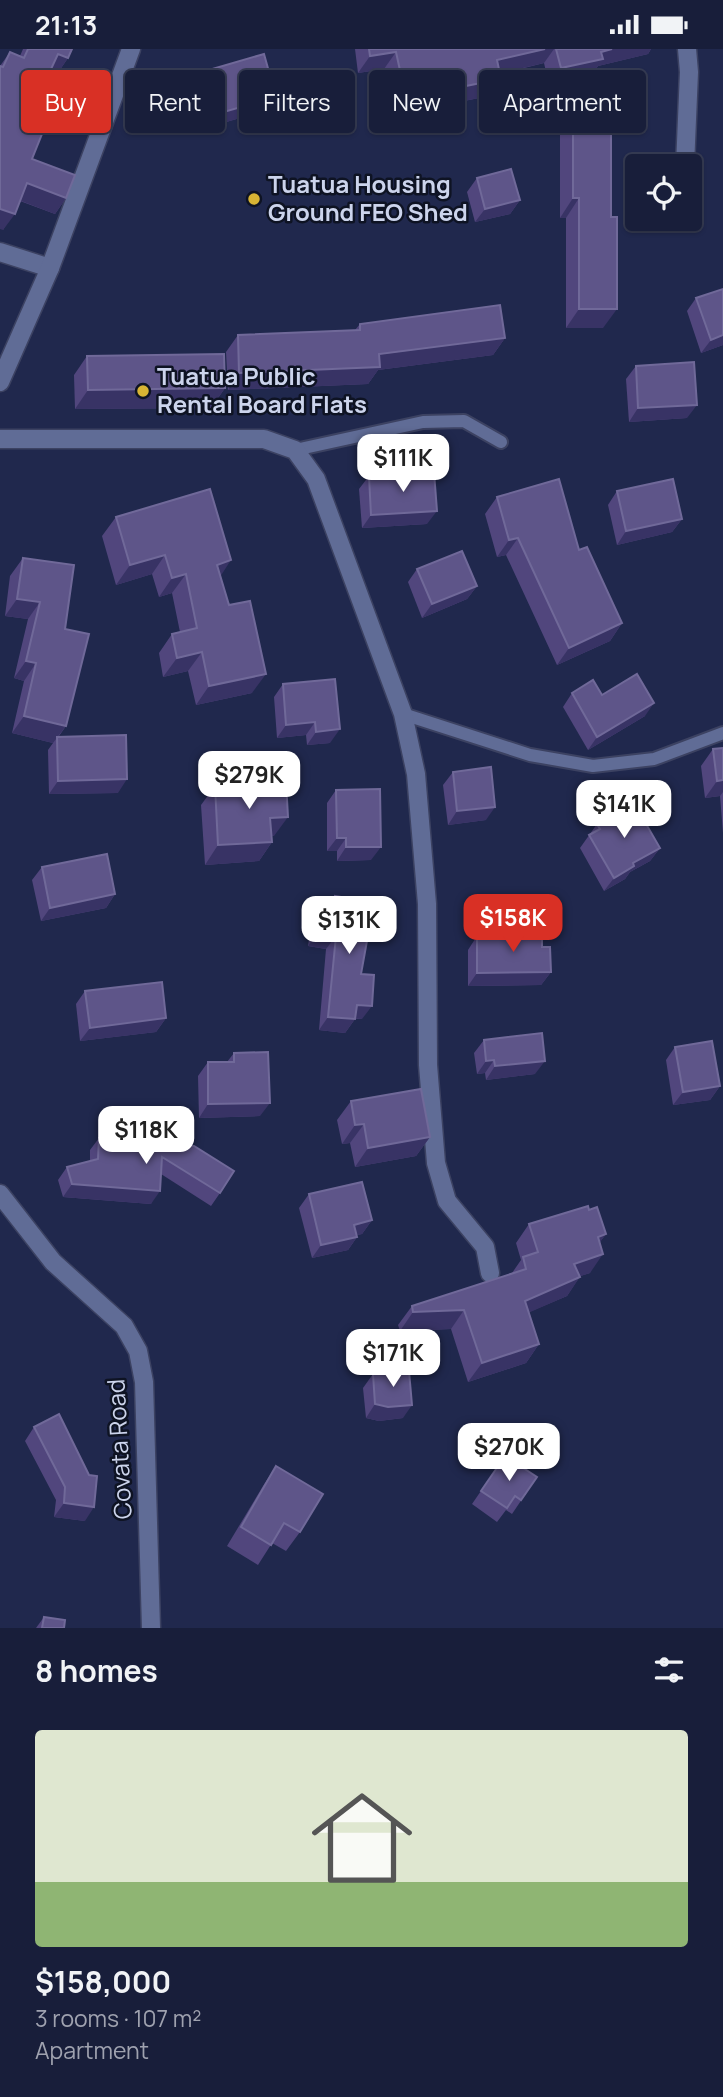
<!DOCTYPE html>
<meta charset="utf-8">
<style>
:root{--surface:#181e3a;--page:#212742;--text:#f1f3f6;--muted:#9fa2af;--line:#363c54;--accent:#d93025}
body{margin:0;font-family:Manrope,sans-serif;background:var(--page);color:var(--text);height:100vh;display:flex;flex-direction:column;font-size:26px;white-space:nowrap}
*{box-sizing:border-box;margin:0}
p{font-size:23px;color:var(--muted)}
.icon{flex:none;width:38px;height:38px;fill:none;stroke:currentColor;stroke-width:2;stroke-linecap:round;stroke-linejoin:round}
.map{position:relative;height:1579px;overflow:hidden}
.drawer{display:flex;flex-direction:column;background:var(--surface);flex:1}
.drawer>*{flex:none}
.banner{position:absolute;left:21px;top:21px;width:682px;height:63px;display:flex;gap:14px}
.buttons{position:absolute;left:625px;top:105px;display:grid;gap:14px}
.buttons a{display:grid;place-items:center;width:77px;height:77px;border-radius:7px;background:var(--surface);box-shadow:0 2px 5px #0004,0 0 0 2px var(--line);font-size:35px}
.price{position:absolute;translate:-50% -60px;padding:0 16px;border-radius:14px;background:#fff;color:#222;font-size:23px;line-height:46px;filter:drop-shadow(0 2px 4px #0008)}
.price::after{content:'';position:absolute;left:50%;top:42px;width:21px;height:16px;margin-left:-10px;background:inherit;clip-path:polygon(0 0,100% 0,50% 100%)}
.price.active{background:var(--accent);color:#fff}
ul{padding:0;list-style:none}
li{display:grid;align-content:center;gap:14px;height:371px;padding:0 35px}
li+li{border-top:2px solid var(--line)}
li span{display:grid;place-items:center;height:217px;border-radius:7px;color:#555}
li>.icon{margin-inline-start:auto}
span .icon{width:126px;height:126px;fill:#fffc;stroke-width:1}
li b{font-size:30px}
h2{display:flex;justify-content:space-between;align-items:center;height:84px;padding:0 35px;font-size:30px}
.tag{padding:0 24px;border-radius:7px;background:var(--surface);box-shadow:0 2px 5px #0004,0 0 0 2px var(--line);font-size:24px;line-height:63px}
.tag.active{background:var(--accent);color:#fff}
.status{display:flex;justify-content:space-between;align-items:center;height:49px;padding:0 35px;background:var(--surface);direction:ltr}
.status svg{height:19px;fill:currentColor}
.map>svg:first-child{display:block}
</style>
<div class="status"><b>21:13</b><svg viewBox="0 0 49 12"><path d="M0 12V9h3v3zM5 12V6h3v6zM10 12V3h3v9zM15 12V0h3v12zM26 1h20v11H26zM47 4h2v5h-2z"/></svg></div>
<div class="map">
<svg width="723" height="1579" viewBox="0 0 723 1579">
<rect width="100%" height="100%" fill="#20284d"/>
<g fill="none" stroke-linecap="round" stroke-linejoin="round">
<defs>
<g id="lane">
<path d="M 295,401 L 423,373 L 464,372 L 501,393"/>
<path d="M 403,665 L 530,706 L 593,717 L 654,710 L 723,684"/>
</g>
<g id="street">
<path d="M 685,117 L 689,23 L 687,0"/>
<path d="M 0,203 L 50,219"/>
<path d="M 0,333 L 50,219 L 131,0"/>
<path d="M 0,390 L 264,390 L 295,401 L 316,430 L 403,665 L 416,725 L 427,855 L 428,1016 L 436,1114 L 447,1152 L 485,1198 L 490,1224"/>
<path d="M 0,1145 L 53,1213 L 124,1277 L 138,1302 L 144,1333 L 151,1579"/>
</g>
</defs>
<!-- lane casing -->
<use href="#lane" stroke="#3c4262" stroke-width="16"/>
<!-- street casing -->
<use href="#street" stroke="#3c4262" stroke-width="21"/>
<!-- lane -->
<use href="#lane" stroke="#606c96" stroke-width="12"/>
<!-- street -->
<use href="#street" stroke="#606c96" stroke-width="18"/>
</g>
<!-- wall -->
<g fill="#51467d">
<path d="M 23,0 L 72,0 L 68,9 L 57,25 L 50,23 L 31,63 L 32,110 L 66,149 L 55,165 L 20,152 L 3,181 L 0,17 L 10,3 L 20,7 Z"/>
<path d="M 355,0 L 651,0 L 648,5 L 598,17 L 591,27 L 549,36 L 544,14 L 500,25 L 501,30 L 489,47 L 394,66 L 384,20 L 358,24 Z"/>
<path d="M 185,28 L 276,48 L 267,61 L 189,84 L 176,42 Z"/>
<path d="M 573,55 L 611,168 L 603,279 L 566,279 L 566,169 L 560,169 L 560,74 Z"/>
<path d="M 477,129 L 520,151 L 510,165 L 475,173 L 467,143 Z"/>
<path d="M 696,249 L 723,296 L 701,304 L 687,262 Z"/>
<path d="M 360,275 L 505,289 L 493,306 L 378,321 L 368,335 L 228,341 L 226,303 L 238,286 L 355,281 Z"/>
<path d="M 87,307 L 225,339 L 211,359 L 75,360 L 74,326 Z"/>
<path d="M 636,317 L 687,369 L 629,373 L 626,330 Z"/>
<path d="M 369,427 L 427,475 L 362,479 L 359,440 Z"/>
<path d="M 617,442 L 682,470 L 672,483 L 617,496 L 608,456 Z"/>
<path d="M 497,448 L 579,501 L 622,574 L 610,592 L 557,616 L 506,506 L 497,508 L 485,465 Z"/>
<path d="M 116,468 L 220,527 L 252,644 L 196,656 L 188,622 L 163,628 L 159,604 L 172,585 L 180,583 L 172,544 L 159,548 L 152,525 L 116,536 L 102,487 Z"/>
<path d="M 23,509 L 65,580 L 66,677 L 59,687 L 118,744 L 49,745 L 48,701 L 53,694 L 12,684 L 24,632 L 14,629 L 28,570 L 5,567 L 10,527 Z"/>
<path d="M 417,520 L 477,537 L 467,550 L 422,569 L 408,533 Z"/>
<path d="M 335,630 L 330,694 L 307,696 L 306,686 L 277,689 L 274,648 L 283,635 Z"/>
<path d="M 572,644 L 602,646 L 645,667 L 588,701 L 563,658 Z"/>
<path d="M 723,699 L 723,784 L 720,747 L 705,749 L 701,717 L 713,700 Z"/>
<path d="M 453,723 L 486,771 L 448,776 L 443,736 Z"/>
<path d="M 215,737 L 274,787 L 272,787 L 272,793 L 259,812 L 205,816 L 201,756 Z"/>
<path d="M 336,741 L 371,811 L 337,812 L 337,802 L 327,802 L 327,754 Z"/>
<path d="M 597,775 L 660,799 L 650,812 L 630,823 L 625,830 L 604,842 L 580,799 Z"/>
<path d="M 42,818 L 115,845 L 106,859 L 41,872 L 32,831 Z"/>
<path d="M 335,847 L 361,925 L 362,970 L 355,970 L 345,984 L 319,981 L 326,900 L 308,897 L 311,876 L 321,863 L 325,864 L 325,860 Z"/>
<path d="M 477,887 L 542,898 L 551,923 L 541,936 L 468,937 L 468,901 Z"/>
<path d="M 85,942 L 166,969 L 156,983 L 80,992 L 76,955 Z"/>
<path d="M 484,991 L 535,1025 L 486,1031 L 485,1024 L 477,1025 L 474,1004 Z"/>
<path d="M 675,998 L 720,1037 L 710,1051 L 673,1056 L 666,1011 Z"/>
<path d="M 234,1004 L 260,1067 L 199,1069 L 198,1027 L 208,1013 L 227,1013 Z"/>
<path d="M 351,1052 L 430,1088 L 416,1107 L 355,1118 L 350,1094 L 342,1095 L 337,1071 Z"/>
<path d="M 99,1089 L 194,1097 L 220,1144 L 211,1157 L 161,1125 L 151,1155 L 63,1148 L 58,1131 L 67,1118 L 90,1112 L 90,1101 Z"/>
<path d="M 309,1145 L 372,1171 L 362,1185 L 357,1186 L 357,1188 L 348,1201 L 312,1209 L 299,1159 Z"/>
<path d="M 589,1161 L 606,1185 L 599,1194 L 590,1224 L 580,1227 L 567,1247 L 529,1263 L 539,1295 L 526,1314 L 468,1333 L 451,1280 L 400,1282 L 398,1276 L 412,1257 L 512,1224 L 521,1211 L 516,1194 L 529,1175 Z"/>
<path d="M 373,1325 L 403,1369 L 379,1372 L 366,1369 L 363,1339 Z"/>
<path d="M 34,1378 L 85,1472 L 54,1468 L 56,1451 L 25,1392 Z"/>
<path d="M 505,1407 L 537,1428 L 512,1465 L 506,1461 L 497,1473 L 472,1455 Z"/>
<path d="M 276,1417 L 300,1483 L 286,1502 L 272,1494 L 258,1516 L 227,1497 L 263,1437 Z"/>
<path d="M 44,1568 L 64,1579 L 36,1579 Z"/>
</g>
<!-- shaded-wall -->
<g fill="#383365">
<path d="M 545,0 L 554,0 L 544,14 L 485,28 L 497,11 Z"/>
<path d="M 612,0 L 651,0 L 648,5 L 598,17 L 591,27 L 549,36 L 561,19 L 601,3 Z"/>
<path d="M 396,3 L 384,20 L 358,24 L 370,7 Z"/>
<path d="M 58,5 L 68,9 L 57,25 L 47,21 Z"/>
<path d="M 501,30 L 489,47 L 394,66 L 406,49 Z"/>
<path d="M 276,48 L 267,61 L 189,84 L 199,70 Z"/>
<path d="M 27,134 L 66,149 L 55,165 L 16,150 Z"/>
<path d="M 573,149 L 579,149 L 566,169 L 560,169 Z"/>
<path d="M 520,151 L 510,165 L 475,173 L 485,160 Z"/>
<path d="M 0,160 L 15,165 L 3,181 L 0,180 Z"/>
<path d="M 579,260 L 617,260 L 603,279 L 566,279 Z"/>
<path d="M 723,286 L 723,296 L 701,304 L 711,291 Z"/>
<path d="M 505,289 L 493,306 L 378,321 L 368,335 L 228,341 L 239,324 Z"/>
<path d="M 225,339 L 211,359 L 75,360 L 88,341 Z"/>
<path d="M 697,356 L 687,369 L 629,373 L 638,359 Z"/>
<path d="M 437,462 L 427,475 L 362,479 L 371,466 Z"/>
<path d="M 682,470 L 672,483 L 617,496 L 626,482 Z"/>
<path d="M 518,489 L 506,506 L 497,508 L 509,491 Z"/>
<path d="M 165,506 L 152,525 L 116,536 L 130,516 Z"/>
<path d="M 231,511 L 218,531 L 217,516 Z"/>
<path d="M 186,525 L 172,544 L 159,548 L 172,529 Z"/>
<path d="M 477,537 L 467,550 L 422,569 L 432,555 Z"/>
<path d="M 17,550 L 40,553 L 28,570 L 5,567 Z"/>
<path d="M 622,574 L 610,592 L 557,616 L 569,599 Z"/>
<path d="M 202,603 L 188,622 L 163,628 L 177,609 Z"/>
<path d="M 26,612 L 36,614 L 24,632 L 14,629 Z"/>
<path d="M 266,625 L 252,644 L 196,656 L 209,637 Z"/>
<path d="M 654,654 L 645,667 L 588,701 L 597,688 Z"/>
<path d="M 24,667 L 66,677 L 53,694 L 12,684 Z"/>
<path d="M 315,673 L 306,686 L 277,689 L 286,676 Z"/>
<path d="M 340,680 L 330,694 L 307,696 L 316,683 Z"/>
<path d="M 127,730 L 118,744 L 49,745 L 58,732 Z"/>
<path d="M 723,731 L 723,743 L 720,747 L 705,749 L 717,732 Z"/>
<path d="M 495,758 L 486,771 L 448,776 L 457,762 Z"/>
<path d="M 288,768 L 274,787 L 257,788 L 270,769 Z"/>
<path d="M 337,789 L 346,789 L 337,802 L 327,802 Z"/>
<path d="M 272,793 L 259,812 L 205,816 L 218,796 Z"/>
<path d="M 346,798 L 381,798 L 371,811 L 337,812 Z"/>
<path d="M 660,799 L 650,812 L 630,823 L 625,830 L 604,842 L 614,829 L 633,814 Z"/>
<path d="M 115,845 L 106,859 L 41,872 L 50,859 Z"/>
<path d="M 317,884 L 336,887 L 326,900 L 308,897 Z"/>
<path d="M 551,923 L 541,936 L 468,937 L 477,924 Z"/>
<path d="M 357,956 L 372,957 L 362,970 L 347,969 Z"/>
<path d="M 328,968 L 355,970 L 345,984 L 319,981 Z"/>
<path d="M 166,969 L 156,983 L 80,992 L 90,979 Z"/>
<path d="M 494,1011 L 485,1024 L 477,1025 L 486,1012 Z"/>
<path d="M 545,1012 L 535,1025 L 486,1031 L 495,1017 Z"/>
<path d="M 720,1037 L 710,1051 L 673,1056 L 683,1043 Z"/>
<path d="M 270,1054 L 260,1067 L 199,1069 L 208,1055 Z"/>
<path d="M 364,1075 L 350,1094 L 342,1095 L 355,1076 Z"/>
<path d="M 430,1088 L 416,1107 L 355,1118 L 368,1099 Z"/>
<path d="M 72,1135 L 160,1142 L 151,1155 L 63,1148 Z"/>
<path d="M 372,1171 L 362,1185 L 345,1189 L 354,1176 Z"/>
<path d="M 606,1185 L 592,1204 L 598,1188 Z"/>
<path d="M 357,1188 L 348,1201 L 312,1209 L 321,1196 Z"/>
<path d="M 603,1205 L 590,1224 L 560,1234 L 574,1215 Z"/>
<path d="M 580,1228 L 567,1247 L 512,1271 L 525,1252 Z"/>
<path d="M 464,1261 L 451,1280 L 400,1282 L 413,1263 Z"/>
<path d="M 539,1295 L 526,1314 L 468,1333 L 482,1314 Z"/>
<path d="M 375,1355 L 412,1356 L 403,1369 L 379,1372 L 366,1369 Z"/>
<path d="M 64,1454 L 94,1458 L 85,1472 L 54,1468 Z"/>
</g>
<!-- building -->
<g fill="#5e5589" stroke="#706999" stroke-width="2">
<path d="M 28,0 L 72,0 L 68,9 L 58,5 L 31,63 L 48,70 L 32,110 L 75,126 L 66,149 L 27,134 L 15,165 L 0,160 L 0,17 L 3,18 L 10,3 L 24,9 Z"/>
<path d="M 369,0 L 545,0 L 497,11 L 501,30 L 406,49 L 396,3 L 370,7 Z"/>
<path d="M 556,0 L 612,0 L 601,3 L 603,10 L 561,19 Z"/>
<path d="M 264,5 L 276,48 L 199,70 L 185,28 Z"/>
<path d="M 573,55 L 611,55 L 611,168 L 617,168 L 617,260 L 579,260 L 579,149 L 573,149 Z"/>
<path d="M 511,120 L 520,151 L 485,160 L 477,129 Z"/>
<path d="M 723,240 L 723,286 L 711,291 L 696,249 Z"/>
<path d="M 500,256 L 505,289 L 379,305 L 380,318 L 239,324 L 238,286 L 360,281 L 360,275 Z"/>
<path d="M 224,305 L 225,339 L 88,341 L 87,307 Z"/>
<path d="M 694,313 L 697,356 L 638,359 L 636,317 Z"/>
<path d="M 434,423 L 437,462 L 371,466 L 369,427 Z"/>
<path d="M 559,430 L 579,501 L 587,498 L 622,574 L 569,599 L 518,489 L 509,491 L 497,448 Z"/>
<path d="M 673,430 L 682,470 L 626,482 L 617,442 Z"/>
<path d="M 210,440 L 231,511 L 217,516 L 229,556 L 250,552 L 266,625 L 209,637 L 202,603 L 177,609 L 172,585 L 197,579 L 186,525 L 172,529 L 165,506 L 130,516 L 116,468 Z"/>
<path d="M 462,502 L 477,537 L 432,555 L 417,520 Z"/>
<path d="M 23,509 L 74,516 L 65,580 L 89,585 L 66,677 L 24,667 L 36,614 L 26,612 L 40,553 L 17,550 Z"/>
<path d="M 637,625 L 654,654 L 597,688 L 572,644 L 593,631 L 602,646 Z"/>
<path d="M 335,630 L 340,680 L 316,683 L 315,673 L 286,676 L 283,635 Z"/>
<path d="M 126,686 L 127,730 L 58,732 L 57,688 Z"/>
<path d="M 723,699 L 723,731 L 717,732 L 713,700 Z"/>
<path d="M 491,718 L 495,758 L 457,762 L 453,723 Z"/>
<path d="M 286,732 L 288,768 L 270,769 L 272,793 L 218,796 L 215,737 Z"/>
<path d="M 380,740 L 381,798 L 346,798 L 346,789 L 337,789 L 336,741 Z"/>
<path d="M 634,754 L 660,799 L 633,814 L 634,817 L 614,829 L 589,786 L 600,780 L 597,775 Z"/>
<path d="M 107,805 L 115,845 L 50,859 L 42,818 Z"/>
<path d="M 335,847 L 374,853 L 361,925 L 374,926 L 372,957 L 357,956 L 355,970 L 328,968 L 336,887 L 317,884 L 321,863 L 332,865 Z"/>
<path d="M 542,886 L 542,898 L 550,898 L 551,923 L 477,924 L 477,887 Z"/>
<path d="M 162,933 L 166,969 L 90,979 L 85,942 Z"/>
<path d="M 542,984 L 545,1012 L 495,1017 L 494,1011 L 486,1012 L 484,991 Z"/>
<path d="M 712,992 L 720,1037 L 683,1043 L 675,998 Z"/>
<path d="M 268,1003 L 270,1054 L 208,1055 L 208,1013 L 234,1013 L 234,1004 Z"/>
<path d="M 421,1040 L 430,1088 L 368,1099 L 364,1075 L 355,1076 L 351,1052 Z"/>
<path d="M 99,1089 L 194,1097 L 234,1122 L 220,1144 L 162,1108 L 160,1142 L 72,1135 L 67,1118 L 98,1110 Z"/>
<path d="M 362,1133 L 372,1171 L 354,1176 L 357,1188 L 321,1196 L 309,1145 Z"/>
<path d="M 588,1157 L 589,1161 L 597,1158 L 606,1185 L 598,1188 L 603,1205 L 574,1215 L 580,1228 L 525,1252 L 539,1295 L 482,1314 L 464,1261 L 413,1263 L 412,1257 L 526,1220 L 523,1208 L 538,1203 L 529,1175 Z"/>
<path d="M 409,1322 L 412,1356 L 388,1358 L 375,1355 L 373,1325 Z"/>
<path d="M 59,1365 L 89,1426 L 97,1427 L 94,1458 L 64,1454 L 65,1438 L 34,1378 Z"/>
<path d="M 505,1407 L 537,1428 L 521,1451 L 515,1447 L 507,1459 L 481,1442 Z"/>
<path d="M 276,1417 L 323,1445 L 300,1483 L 284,1474 L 271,1496 L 241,1478 Z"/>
<path d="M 44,1568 L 65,1571 L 64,1579 L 42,1579 Z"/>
</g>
<!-- markers -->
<g fill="#d8b434" stroke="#0e1323" stroke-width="2.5">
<circle cx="254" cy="150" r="7"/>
<circle cx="143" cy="342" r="7"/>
</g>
<g text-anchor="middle" stroke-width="5" stroke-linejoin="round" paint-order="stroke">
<!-- poi labels -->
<g font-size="24" font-weight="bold" fill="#ccd4ec" stroke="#0e1323" text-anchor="start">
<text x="268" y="144">Tuatua Housing<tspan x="268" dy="28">Ground FEO Shed</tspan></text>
<text x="157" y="336">Tuatua Public<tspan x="157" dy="28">Rental Board Flats</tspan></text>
</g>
<!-- street labels -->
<g font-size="24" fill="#ccd4ec" stroke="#0e1323">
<text transform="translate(120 1400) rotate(-93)" y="8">Covata Road</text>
</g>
</g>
</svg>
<div class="buttons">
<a><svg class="icon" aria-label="locate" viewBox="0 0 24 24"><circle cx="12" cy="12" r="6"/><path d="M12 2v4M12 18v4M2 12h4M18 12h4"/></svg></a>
</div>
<b class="price" style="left:403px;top:445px">$111K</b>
<b class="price" style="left:249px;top:762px">$279K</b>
<b class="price" style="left:624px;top:791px">$141K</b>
<b class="price active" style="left:513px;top:905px">$158K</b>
<b class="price" style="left:349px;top:907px">$131K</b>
<b class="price" style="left:146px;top:1117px">$118K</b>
<b class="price" style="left:393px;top:1340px">$171K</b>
<b class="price" style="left:509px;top:1434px">$270K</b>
<div class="banner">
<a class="tag active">Buy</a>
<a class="tag">Rent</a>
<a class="tag">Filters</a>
<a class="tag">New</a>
<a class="tag">Apartment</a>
</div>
</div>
<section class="drawer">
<h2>8 homes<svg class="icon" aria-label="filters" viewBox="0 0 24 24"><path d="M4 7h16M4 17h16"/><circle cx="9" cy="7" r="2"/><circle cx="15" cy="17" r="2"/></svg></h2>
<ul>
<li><span style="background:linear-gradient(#dfe7d0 70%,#8fb573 0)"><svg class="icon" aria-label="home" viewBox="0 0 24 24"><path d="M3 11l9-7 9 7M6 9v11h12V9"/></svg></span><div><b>$158,000</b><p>3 rooms · 107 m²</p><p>Apartment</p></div></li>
</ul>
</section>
